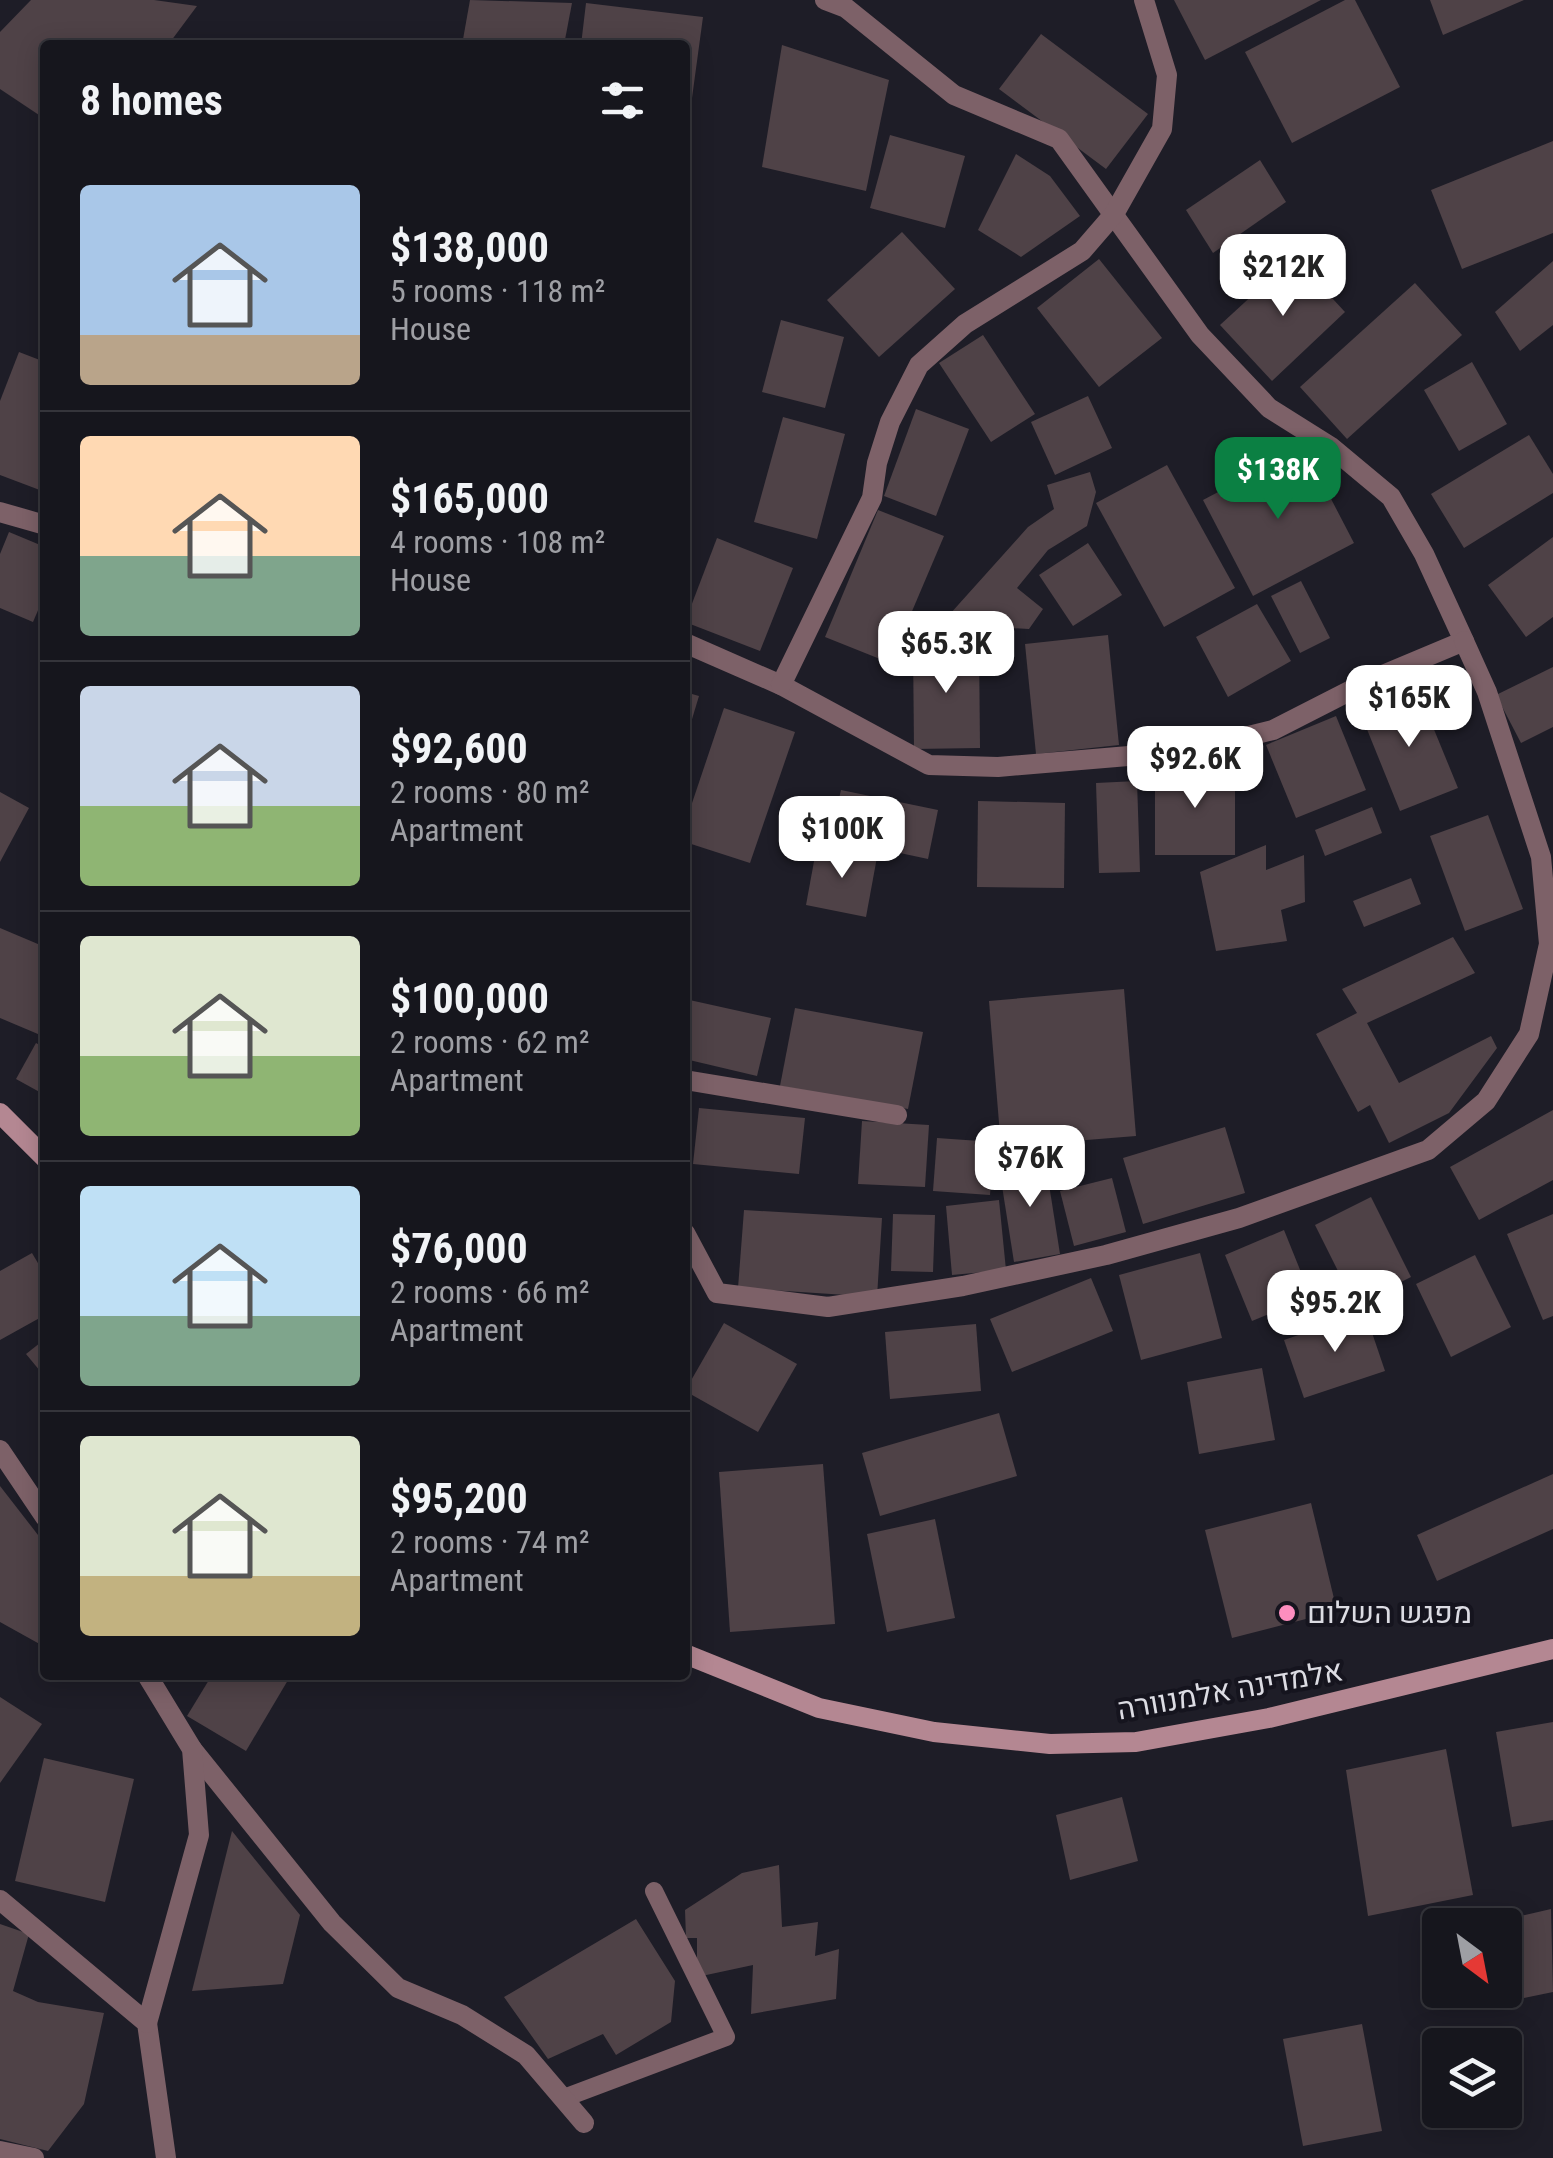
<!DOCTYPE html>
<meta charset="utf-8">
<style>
:root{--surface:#16161d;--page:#23232a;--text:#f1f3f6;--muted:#9e9fa4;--line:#35353b;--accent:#0b8043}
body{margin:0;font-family:"Roboto Condensed",Heebo,sans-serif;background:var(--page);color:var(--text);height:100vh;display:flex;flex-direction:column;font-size:38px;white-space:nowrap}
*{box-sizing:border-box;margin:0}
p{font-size:32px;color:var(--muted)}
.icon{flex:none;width:55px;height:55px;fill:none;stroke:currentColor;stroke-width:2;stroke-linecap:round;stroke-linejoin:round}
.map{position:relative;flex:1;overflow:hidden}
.panel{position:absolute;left:40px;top:40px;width:650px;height:1640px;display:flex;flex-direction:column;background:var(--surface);border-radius:10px;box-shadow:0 5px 25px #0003,0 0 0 2px var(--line)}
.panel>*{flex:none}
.needle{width:65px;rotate:148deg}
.buttons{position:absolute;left:1422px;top:1908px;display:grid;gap:20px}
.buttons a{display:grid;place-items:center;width:100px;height:100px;border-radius:10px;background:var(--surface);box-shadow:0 5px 25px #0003,0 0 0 2px var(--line);font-size:50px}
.price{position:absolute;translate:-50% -85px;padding:0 22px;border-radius:20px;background:#fff;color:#222;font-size:32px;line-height:65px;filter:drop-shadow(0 2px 5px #0008)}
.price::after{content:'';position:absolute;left:50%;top:60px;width:30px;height:22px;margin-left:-15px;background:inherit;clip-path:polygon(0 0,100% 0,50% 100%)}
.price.selected{background:var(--accent);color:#fff}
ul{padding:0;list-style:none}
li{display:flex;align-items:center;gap:30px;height:250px;padding:0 40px}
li+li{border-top:2px solid var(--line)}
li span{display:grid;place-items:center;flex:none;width:280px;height:200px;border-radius:10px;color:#555}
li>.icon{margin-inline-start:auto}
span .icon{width:120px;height:120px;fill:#fffc;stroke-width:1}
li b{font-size:42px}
h2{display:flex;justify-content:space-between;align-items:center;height:120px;padding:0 40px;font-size:42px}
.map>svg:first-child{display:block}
</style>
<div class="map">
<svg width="1553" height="2158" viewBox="0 0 1553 2158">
<rect width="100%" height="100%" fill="#1e1d27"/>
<!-- building -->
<g fill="#4f4247">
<path d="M 31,0 L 154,0 L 197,6 L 168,45 L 45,45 L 45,119 L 0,89 L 0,32 Z"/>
<path d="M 470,0 L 572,3 L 564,45 L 462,45 Z"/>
<path d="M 1174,0 L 1321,0 L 1205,60 Z"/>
<path d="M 1345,0 L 1355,0 L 1400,87 L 1292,143 L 1245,52 Z"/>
<path d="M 1430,0 L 1524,0 L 1443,35 Z"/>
<path d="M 586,3 L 703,17 L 692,98 L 685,97 L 685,45 L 581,45 Z"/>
<path d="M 1041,34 L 1148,114 L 1106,169 L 999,89 Z"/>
<path d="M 782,45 L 889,80 L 866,191 L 762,167 Z"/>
<path d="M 890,135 L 965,156 L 945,228 L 870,208 Z"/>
<path d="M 1553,141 L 1553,233 L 1462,269 L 1431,190 Z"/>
<path d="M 1016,154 L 1050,176 L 1080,216 L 1021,257 L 978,230 Z"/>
<path d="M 1260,160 L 1286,202 L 1213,253 L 1186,210 Z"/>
<path d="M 902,232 L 955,289 L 879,357 L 827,300 Z"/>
<path d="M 1294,257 L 1345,312 L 1272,381 L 1220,325 Z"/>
<path d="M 1099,259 L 1162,338 L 1099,387 L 1037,308 Z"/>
<path d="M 1553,261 L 1553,325 L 1520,351 L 1495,312 Z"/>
<path d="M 1415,283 L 1462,335 L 1347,439 L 1300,387 Z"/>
<path d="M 781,320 L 844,337 L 825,408 L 762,392 Z"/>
<path d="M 983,335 L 1035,414 L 991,442 L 939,363 Z"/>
<path d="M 19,352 L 45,362 L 45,492 L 0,475 L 0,401 Z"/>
<path d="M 1472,362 L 1507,424 L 1459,451 L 1424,390 Z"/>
<path d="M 1088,396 L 1112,448 L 1055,475 L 1031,422 Z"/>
<path d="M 916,409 L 969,429 L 936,516 L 884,496 Z"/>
<path d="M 783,417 L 845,434 L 817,539 L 754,522 Z"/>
<path d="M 1529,435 L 1553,474 L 1553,493 L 1464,548 L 1431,494 Z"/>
<path d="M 1304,447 L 1354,543 L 1253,596 L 1203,500 Z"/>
<path d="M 1167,465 L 1235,588 L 1164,627 L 1096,503 Z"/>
<path d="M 1090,472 L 1096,492 L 1087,526 L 1048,550 L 1017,588 L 1043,609 L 1029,629 L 941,624 L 1028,527 L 1054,509 L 1047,485 Z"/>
<path d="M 878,510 L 944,536 L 890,663 L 825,637 Z"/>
<path d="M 9,532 L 45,547 L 45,594 L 33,622 L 0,608 L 0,554 Z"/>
<path d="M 1553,537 L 1553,617 L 1526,637 L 1488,585 Z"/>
<path d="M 717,538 L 793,568 L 760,651 L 685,622 Z"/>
<path d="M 1088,543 L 1122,595 L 1073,626 L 1039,575 Z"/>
<path d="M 1301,581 L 1330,638 L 1300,653 L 1271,596 Z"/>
<path d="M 1257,604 L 1291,661 L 1228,697 L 1196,637 Z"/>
<path d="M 1108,635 L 1119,745 L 1036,754 L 1025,644 Z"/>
<path d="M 979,644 L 980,748 L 914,749 L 913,645 Z"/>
<path d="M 1553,667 L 1553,727 L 1521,743 L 1496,695 Z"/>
<path d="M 1417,688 L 1458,788 L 1400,811 L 1360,712 Z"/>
<path d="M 685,692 L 699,696 L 686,739 L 685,739 Z"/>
<path d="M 724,708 L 795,732 L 750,863 L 685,842 L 685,824 Z"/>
<path d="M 1336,716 L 1366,790 L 1296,818 L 1266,745 Z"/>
<rect x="1155" y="767" width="80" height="88"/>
<path d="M 1137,781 L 1140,872 L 1099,873 L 1096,783 Z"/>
<path d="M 841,790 L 938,810 L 928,859 L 830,838 Z"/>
<path d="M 0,792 L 29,808 L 0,862 Z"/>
<path d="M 978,801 L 1065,803 L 1064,888 L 977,887 Z"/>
<path d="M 1372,807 L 1382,833 L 1325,856 L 1315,830 Z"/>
<path d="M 1488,815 L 1523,909 L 1465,931 L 1430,836 Z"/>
<path d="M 817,845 L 877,857 L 866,917 L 806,905 Z"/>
<path d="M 1266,845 L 1266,870 L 1304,855 L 1305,902 L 1281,910 L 1287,941 L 1216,951 L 1200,872 Z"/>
<path d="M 1411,878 L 1421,904 L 1364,927 L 1353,901 Z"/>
<path d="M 0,928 L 45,947 L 45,1037 L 0,1018 Z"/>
<path d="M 1453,937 L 1475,973 L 1367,1023 L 1399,1083 L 1491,1036 L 1497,1048 L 1449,1113 L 1389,1143 L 1370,1105 L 1358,1112 L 1316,1034 L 1357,1013 L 1342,989 Z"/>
<path d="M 1124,989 L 1136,1136 L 1001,1147 L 989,1001 Z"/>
<path d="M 685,999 L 771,1018 L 757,1076 L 685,1059 Z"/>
<path d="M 795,1008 L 923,1032 L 908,1109 L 780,1086 Z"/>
<path d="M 36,1043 L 45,1048 L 45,1095 L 16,1079 Z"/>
<path d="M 699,1108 L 805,1118 L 799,1174 L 693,1164 Z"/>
<path d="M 1553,1110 L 1553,1180 L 1479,1220 L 1450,1167 Z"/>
<path d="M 862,1121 L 929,1125 L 925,1187 L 858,1184 Z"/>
<path d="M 1225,1127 L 1245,1193 L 1143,1224 L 1123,1158 Z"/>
<path d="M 937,1138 L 994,1142 L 990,1195 L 933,1191 Z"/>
<path d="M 1045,1159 L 1060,1254 L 1014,1262 L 999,1167 Z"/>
<path d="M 1112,1178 L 1126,1232 L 1074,1246 L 1060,1191 Z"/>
<path d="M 1371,1197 L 1411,1277 L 1355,1305 L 1315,1225 Z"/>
<path d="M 999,1200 L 1006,1270 L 952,1275 L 946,1206 Z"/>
<path d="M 744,1210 L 882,1218 L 877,1297 L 738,1288 Z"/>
<path d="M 893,1214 L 935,1215 L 933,1272 L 891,1271 Z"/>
<path d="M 1553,1214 L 1553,1316 L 1543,1320 L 1507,1234 Z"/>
<path d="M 1284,1230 L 1311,1297 L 1252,1321 L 1225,1255 Z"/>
<path d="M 32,1253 L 45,1275 L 45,1315 L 0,1340 L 0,1271 Z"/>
<path d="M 1200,1253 L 1222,1338 L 1141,1360 L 1119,1275 Z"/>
<path d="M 1475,1255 L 1511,1327 L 1451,1357 L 1416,1284 Z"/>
<path d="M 1091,1278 L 1113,1331 L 1012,1372 L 990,1319 Z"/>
<path d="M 1365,1312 L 1385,1371 L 1304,1398 L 1284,1340 Z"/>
<path d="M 724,1323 L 797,1364 L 758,1432 L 685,1391 Z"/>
<path d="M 976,1324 L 981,1391 L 890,1399 L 885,1332 Z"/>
<path d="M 45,1339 L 45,1377 L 26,1354 Z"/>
<path d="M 1262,1368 L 1275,1440 L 1199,1454 L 1187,1382 Z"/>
<path d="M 999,1413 L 1017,1476 L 880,1516 L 862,1453 Z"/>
<path d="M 823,1464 L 835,1624 L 730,1632 L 719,1472 Z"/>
<path d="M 1553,1474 L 1553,1529 L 1437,1581 L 1417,1535 Z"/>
<path d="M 0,1486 L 45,1544 L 45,1647 L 0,1622 Z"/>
<path d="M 1311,1503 L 1337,1611 L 1232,1638 L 1205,1530 Z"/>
<path d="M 935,1519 L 955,1618 L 887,1632 L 867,1534 Z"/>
<path d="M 212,1675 L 291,1675 L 246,1751 L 187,1716 Z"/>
<path d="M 0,1697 L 42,1724 L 0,1783 Z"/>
<path d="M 1553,1722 L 1553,1820 L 1512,1827 L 1496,1732 Z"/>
<path d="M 1446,1749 L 1473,1895 L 1368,1916 L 1346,1770 Z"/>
<path d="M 44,1758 L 134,1779 L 105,1902 L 15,1881 Z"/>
<path d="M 1122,1797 L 1138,1861 L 1070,1880 L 1056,1815 Z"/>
<path d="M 232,1831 L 300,1915 L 283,1984 L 192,1991 Z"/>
<path d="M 779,1865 L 782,1927 L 818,1922 L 815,1956 L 839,1949 L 836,1999 L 751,2014 L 753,1965 L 697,1977 L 697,1938 L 686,1938 L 685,1910 L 742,1873 Z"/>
<path d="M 1551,1909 L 1553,1992 L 1524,1998 L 1508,1919 Z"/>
<path d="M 636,1919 L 675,1981 L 671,2022 L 616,2055 L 603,2034 L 548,2059 L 504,1997 Z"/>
<path d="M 0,1924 L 29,1934 L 13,1991 L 38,2002 L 104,2013 L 84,2104 L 48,2151 L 0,2139 Z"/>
<path d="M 1362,2024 L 1382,2131 L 1303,2146 L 1283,2039 Z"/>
</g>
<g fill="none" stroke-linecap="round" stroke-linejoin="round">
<!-- lane -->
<path stroke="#7d6168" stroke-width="18" d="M 564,2098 L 726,2037 L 654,1891"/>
<!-- street -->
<g stroke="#7d6168" stroke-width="20">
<path d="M 0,512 L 45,525"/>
<path d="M 685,643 L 781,685 L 929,765 L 998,767 L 1188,751 L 1273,730 L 1371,680 L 1464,641 L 1424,554 L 1391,497 L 1331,447 L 1269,408 L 1200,335 L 1059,139 L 954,95 L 846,8 L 825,0"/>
<path d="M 781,685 L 872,498 L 877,463 L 890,422 L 919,365 L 965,324 L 1082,251 L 1114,214 L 1162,129 L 1167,75 L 1144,0"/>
<path d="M 685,1080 L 897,1115"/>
<path d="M 685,1233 L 717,1293 L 828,1307 L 963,1286 L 1106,1255 L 1239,1218 L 1428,1150 L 1486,1101 L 1529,1034 L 1549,944 L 1541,857 L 1487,692 L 1464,641"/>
<path d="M 0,1450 L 45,1517"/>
<path d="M 192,1749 L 332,1923 L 398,1988 L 462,2015 L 526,2055 L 584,2123"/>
<path d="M 0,1900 L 147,2023 L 166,2158"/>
<path d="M 147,2023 L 199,1835 L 192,1749 L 147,1675"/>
<path d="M 0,2151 L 34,2158"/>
</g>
<!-- secondary -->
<g stroke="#b48792" stroke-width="20">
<path d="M 0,1113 L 45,1158"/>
<path d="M 685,1654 L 819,1708 L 934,1732 L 1050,1744 L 1136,1742 L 1269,1718 L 1553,1649"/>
</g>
</g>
<!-- markers -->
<circle fill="#fd8ebf" stroke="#15141e" stroke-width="4" cx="1287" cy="1613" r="10"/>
<g text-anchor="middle" stroke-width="8" stroke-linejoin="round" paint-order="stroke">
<!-- poi labels -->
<g font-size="30" fill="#dcdce3" stroke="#15141e" text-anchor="start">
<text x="1307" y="1623">מפגש השלום</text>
</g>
<!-- street labels -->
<g font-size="30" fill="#dcdce3" stroke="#15141e">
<text transform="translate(1230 1690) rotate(-10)" y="10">אלמדינה אלמנוורה</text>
</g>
</g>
</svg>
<div class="buttons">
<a><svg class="needle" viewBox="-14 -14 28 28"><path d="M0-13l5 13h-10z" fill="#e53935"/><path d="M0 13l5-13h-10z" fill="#9e9fa4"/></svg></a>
<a><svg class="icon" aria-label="layers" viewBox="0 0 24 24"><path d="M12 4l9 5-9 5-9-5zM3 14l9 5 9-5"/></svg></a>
</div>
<b class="price" style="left:1283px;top:319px">$212K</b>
<b class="price selected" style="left:1278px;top:522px">$138K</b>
<b class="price" style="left:946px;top:696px">$65.3K</b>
<b class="price" style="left:1409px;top:750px">$165K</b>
<b class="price" style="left:1195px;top:811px">$92.6K</b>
<b class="price" style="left:842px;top:881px">$100K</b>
<b class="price" style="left:1030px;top:1210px">$76K</b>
<b class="price" style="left:1335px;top:1355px">$95.2K</b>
<section class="panel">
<h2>8 homes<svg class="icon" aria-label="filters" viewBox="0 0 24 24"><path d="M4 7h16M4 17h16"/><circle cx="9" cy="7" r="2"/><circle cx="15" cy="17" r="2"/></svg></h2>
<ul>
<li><span style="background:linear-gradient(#a9c7e8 75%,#b9a48a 0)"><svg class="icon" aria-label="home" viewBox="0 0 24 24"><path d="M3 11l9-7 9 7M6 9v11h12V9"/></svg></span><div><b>$138,000</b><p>5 rooms · 118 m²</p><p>House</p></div></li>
<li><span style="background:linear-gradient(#ffd9b3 60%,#7fa58c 0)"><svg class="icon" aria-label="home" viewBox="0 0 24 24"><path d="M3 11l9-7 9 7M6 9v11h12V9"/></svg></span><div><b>$165,000</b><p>4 rooms · 108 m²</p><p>House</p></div></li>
<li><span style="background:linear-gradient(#c9d6e8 60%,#8fb573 0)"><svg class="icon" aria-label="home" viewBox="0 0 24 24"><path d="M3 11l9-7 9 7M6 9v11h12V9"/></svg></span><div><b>$92,600</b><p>2 rooms · 80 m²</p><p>Apartment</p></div></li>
<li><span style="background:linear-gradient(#dfe7d0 60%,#8fb573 0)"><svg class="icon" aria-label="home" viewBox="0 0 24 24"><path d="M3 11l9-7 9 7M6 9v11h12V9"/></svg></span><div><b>$100,000</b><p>2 rooms · 62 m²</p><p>Apartment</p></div></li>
<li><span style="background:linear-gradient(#bfe0f5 65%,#7fa58c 0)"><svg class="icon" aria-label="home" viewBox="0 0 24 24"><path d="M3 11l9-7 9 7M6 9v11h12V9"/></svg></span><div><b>$76,000</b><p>2 rooms · 66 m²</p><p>Apartment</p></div></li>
<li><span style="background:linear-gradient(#dfe7d0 70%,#c2b280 0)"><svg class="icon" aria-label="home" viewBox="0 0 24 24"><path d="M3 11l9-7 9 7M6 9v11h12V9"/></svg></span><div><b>$95,200</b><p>2 rooms · 74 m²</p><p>Apartment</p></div></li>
</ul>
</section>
</div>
